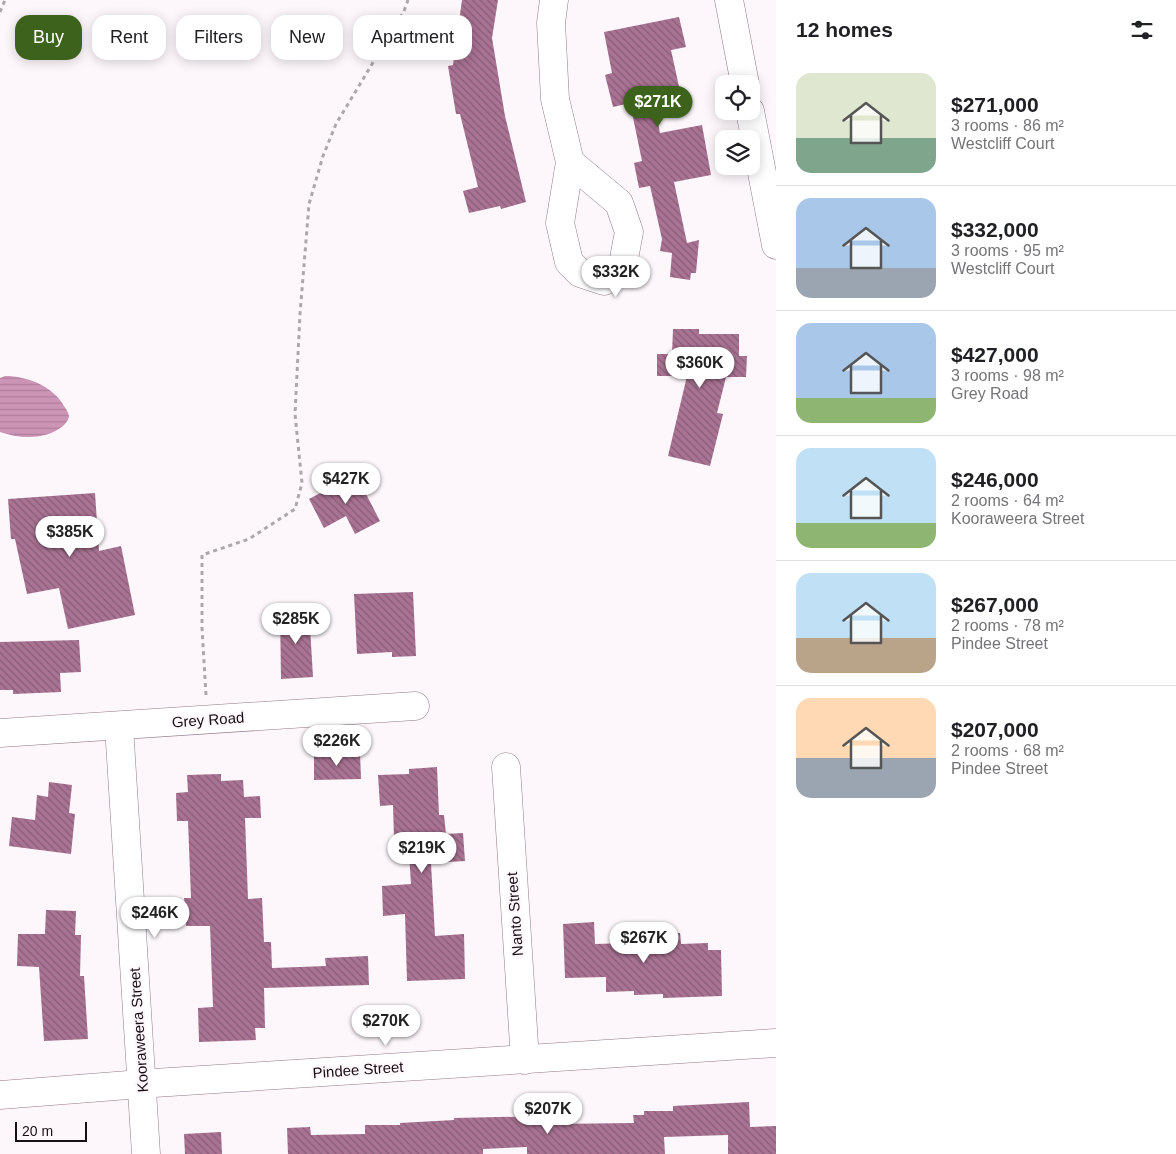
<!DOCTYPE html>
<meta charset="utf-8">
<style>
:root{--surface:#fff;--page:#f6f6f6;--text:#202124;--muted:#757577;--line:#e0e0e0;--accent:#3d621c}
body{margin:0;font-family:Arial,sans-serif;background:var(--page);color:var(--text);height:100vh;display:flex;flex-direction:column;font-size:19px;white-space:nowrap}
*{box-sizing:border-box;margin:0}
p{font-size:16px;color:var(--muted)}
.icon{flex:none;width:28px;height:28px;fill:none;stroke:currentColor;stroke-width:2;stroke-linecap:round;stroke-linejoin:round}
.map{position:relative;flex:1;overflow:hidden}
.panel{display:flex;flex-direction:column;background:var(--surface);width:400px}
.panel>*{flex:none}
.banner{position:absolute;left:15px;top:15px;width:475px;height:45px;display:flex;gap:10px}
.tools{position:absolute;left:715px;top:75px;display:grid;gap:10px}
.tools a{display:grid;place-items:center;width:45px;height:45px;border-radius:10px;background:var(--surface);box-shadow:0 2px 12px #0003;font-size:25px}
.scale{position:absolute;left:15px;bottom:12px;width:72px;box-sizing:border-box;padding-left:5px;border:2px solid #180e14;border-top:0;font-size:14px;line-height:18px;white-space:nowrap;color:#180e14;-webkit-text-stroke:4px #fdf7fb;paint-order:stroke}
.price{position:absolute;translate:-50% -42px;padding:0 11px;border-radius:18px;background:#fff;color:#222;font-size:16px;line-height:32px;filter:drop-shadow(0 1px 2px #0008)}
.price::after{content:'';position:absolute;left:50%;top:30px;width:15px;height:11px;margin-left:-8px;background:inherit;clip-path:polygon(0 0,100% 0,50% 100%)}
.price.selected{background:var(--accent);color:#fff}
ul{padding:0;list-style:none}
li{display:flex;align-items:center;gap:15px;height:125px;padding:0 20px}
li+li{border-top:1px solid var(--line)}
li span{display:grid;place-items:center;flex:none;width:140px;height:100px;border-radius:15px;color:#555}
li>.icon{margin-inline-start:auto}
span .icon{width:60px;height:60px;fill:#fffc;stroke-width:1}
li b{font-size:21px}
h2{display:flex;justify-content:space-between;align-items:center;height:60px;padding:0 20px;font-size:21px}
.pill{padding:0 18px;border-radius:15px;background:var(--surface);box-shadow:0 2px 12px #0003;font-size:18px;line-height:45px}
.pill.selected{background:var(--accent);color:#fff}
main{display:flex;flex:1;min-height:0}
.map>svg:first-child{display:block}
</style>
<main>
<div class="map">
<svg width="776" height="1154" viewBox="0 0 776 1154">
<defs>
<pattern id="water-rules" width="6" height="5" patternUnits="userSpaceOnUse" patternTransform="scale(1.25)"><rect width="6" height="5" fill="#cc94b5"/><path d="M0 2.5h6" fill="none" stroke="#ae7e9b"/></pattern>
<pattern id="building-back-hatch" width="6" height="6" patternUnits="userSpaceOnUse" patternTransform="scale(1.25)"><rect width="6" height="6" fill="#a97393"/><path d="M-1 5l2 2M0 0l6 6M5-1l2 2" fill="none" stroke="#895d77"/></pattern>
</defs>
<rect width="100%" height="100%" fill="#fdf7fb"/>
<!-- water -->
<path fill="url(#water-rules)" d="M 5,376 C 27,376 53,386 64,406 C 66,409 69,413 69,417 C 68,421 65,424 63,426 C 46,440 20,439 0,432 L 0,378 Z"/>
<!-- building -->
<g fill="url(#building-back-hatch)">
<path d="M 462,0 L 498,0 L 492,38 L 505,116 L 526,202 L 501,209 L 500,206 L 469,213 L 463,191 L 478,187 L 460,114 L 456,114 L 448,66 L 453,65 Z"/>
<path d="M 679,17 L 686,47 L 671,50 L 680,91 L 653,97 L 660,133 L 702,125 L 711,175 L 674,182 L 687,243 L 699,240 L 696,273 L 691,273 L 690,280 L 670,277 L 672,253 L 660,251 L 662,239 L 650,186 L 639,188 L 634,163 L 642,161 L 630,103 L 613,107 L 605,75 L 612,73 L 604,32 Z"/>
<path d="M 673,329 L 699,329 L 699,334 L 739,334 L 739,356 L 747,356 L 746,377 L 726,377 L 717,413 L 723,414 L 710,466 L 668,456 L 687,376 L 657,376 L 657,354 L 672,354 Z"/>
<path d="M 358,473 L 368,492 L 366,494 L 380,521 L 355,534 L 346,516 L 324,528 L 309,499 Z"/>
<path d="M 95,493 L 99,551 L 121,546 L 135,615 L 68,629 L 59,588 L 27,594 L 15,539 L 11,539 L 8,499 Z"/>
<path d="M 413,592 L 416,656 L 392,657 L 392,652 L 357,654 L 354,594 Z"/>
<path d="M 309,610 L 313,677 L 281,679 L 280,611 Z"/>
<path d="M 79,640 L 81,672 L 60,673 L 61,692 L 13,694 L 13,690 L 0,690 L 0,642 Z"/>
<path d="M 360,753 L 361,779 L 314,780 L 314,755 Z"/>
<path d="M 437,767 L 439,815 L 444,815 L 446,834 L 463,833 L 465,861 L 431,863 L 435,936 L 464,934 L 465,979 L 407,981 L 405,914 L 383,916 L 382,886 L 411,884 L 408,838 L 394,839 L 393,805 L 380,806 L 378,775 L 409,774 L 409,769 Z"/>
<path d="M 221,774 L 221,781 L 243,780 L 244,797 L 260,796 L 261,818 L 245,818 L 248,899 L 262,898 L 264,942 L 271,942 L 272,968 L 326,966 L 325,958 L 368,956 L 369,985 L 264,988 L 265,1028 L 255,1028 L 256,1040 L 199,1042 L 198,1008 L 213,1007 L 210,926 L 186,926 L 184,898 L 191,898 L 188,821 L 177,821 L 176,793 L 188,792 L 187,775 Z"/>
<path d="M 49,782 L 72,785 L 69,813 L 75,814 L 71,854 L 9,846 L 12,817 L 35,820 L 37,795 L 48,797 Z"/>
<path d="M 46,910 L 76,911 L 75,935 L 81,935 L 80,976 L 84,976 L 88,1039 L 44,1041 L 39,967 L 17,966 L 18,934 L 45,934 Z"/>
<path d="M 594,922 L 595,944 L 661,942 L 661,934 L 680,933 L 681,944 L 708,943 L 708,950 L 721,950 L 722,996 L 663,998 L 663,994 L 634,995 L 634,991 L 606,992 L 606,977 L 565,978 L 563,924 Z"/>
<path d="M 749,1102 L 750,1127 L 776,1126 L 776,1154 L 728,1154 L 728,1135 L 664,1137 L 665,1154 L 527,1154 L 527,1147 L 483,1149 L 483,1154 L 288,1154 L 287,1128 L 310,1127 L 311,1135 L 365,1134 L 365,1125 L 400,1125 L 400,1123 L 454,1120 L 454,1118 L 553,1116 L 554,1124 L 634,1123 L 633,1115 L 644,1115 L 644,1111 L 673,1111 L 673,1106 Z"/>
<path d="M 221,1132 L 222,1154 L 185,1154 L 184,1134 Z"/>
</g>
<g fill="none" stroke-linecap="round" stroke-linejoin="round">
<defs>
<g id="minor">
<path d="M 554,0 L 551,23 L 555,99 L 570,162 L 560,223 L 569,262 L 580,273 L 604,281 L 622,269 L 629,232 L 619,203 L 570,162"/>
<path d="M 729,0 L 745,84"/>
<path d="M 750,111 L 776,245"/>
<path d="M 119,726 L 146,1154"/>
<path d="M 0,733 L 415,706"/>
<path d="M 506,767 L 525,1060"/>
<path d="M 0,1095 L 154,1083 L 776,1043"/>
</g>
</defs>
<!-- minor casing -->
<use href="#minor" stroke="#947989" stroke-width="29"/>
<!-- path -->
<g stroke="#aea6ab" stroke-width="3" stroke-dasharray="4 4" stroke-linecap="butt">
<path d="M 0,12 L 5,0"/>
<path d="M 206,695 L 202,628 L 202,555 L 249,539 L 295,509 L 302,483 L 295,414 L 300,314 L 309,204 L 323,156 L 336,124 L 404,11 L 408,0"/>
</g>
<!-- minor -->
<use href="#minor" stroke="#fff" stroke-width="28"/>
</g>
<g text-anchor="middle" stroke-width="4.5" stroke-linejoin="round" paint-order="stroke">
<!-- street labels -->
<g font-size="15" fill="#180e14" stroke="#fdf7fb">
<text transform="translate(208 720) rotate(-4)" y="5">Grey Road</text>
<text transform="translate(515 914) rotate(-94)" y="5">Nanto Street</text>
<text transform="translate(139 1030) rotate(-94)" y="5">Kooraweera Street</text>
<text transform="translate(358 1070) rotate(-4)" y="5">Pindee Street</text>
</g>
</g>
</svg>
<div class="tools">
<a><svg class="icon" aria-label="locate" viewBox="0 0 24 24"><circle cx="12" cy="12" r="6"/><path d="M12 2v4M12 18v4M2 12h4M18 12h4"/></svg></a>
<a><svg class="icon" aria-label="layers" viewBox="0 0 24 24"><path d="M12 4l9 5-9 5-9-5zM3 14l9 5 9-5"/></svg></a>
</div>
<div class="scale">20 m</div>
<b class="price selected" style="left:658px;top:128px">$271K</b>
<b class="price" style="left:616px;top:298px">$332K</b>
<b class="price" style="left:700px;top:389px">$360K</b>
<b class="price" style="left:346px;top:505px">$427K</b>
<b class="price" style="left:70px;top:558px">$385K</b>
<b class="price" style="left:296px;top:645px">$285K</b>
<b class="price" style="left:337px;top:767px">$226K</b>
<b class="price" style="left:422px;top:874px">$219K</b>
<b class="price" style="left:155px;top:939px">$246K</b>
<b class="price" style="left:644px;top:964px">$267K</b>
<b class="price" style="left:386px;top:1047px">$270K</b>
<b class="price" style="left:548px;top:1135px">$207K</b>
<div class="banner">
<a class="pill selected">Buy</a>
<a class="pill">Rent</a>
<a class="pill">Filters</a>
<a class="pill">New</a>
<a class="pill">Apartment</a>
</div>
</div>
<section class="panel">
<h2>12 homes<svg class="icon" aria-label="filters" viewBox="0 0 24 24"><path d="M4 7h16M4 17h16"/><circle cx="9" cy="7" r="2"/><circle cx="15" cy="17" r="2"/></svg></h2>
<ul>
<li><span style="background:linear-gradient(#dfe7d0 65%,#7fa58c 0)"><svg class="icon" aria-label="home" viewBox="0 0 24 24"><path d="M3 11l9-7 9 7M6 9v11h12V9"/></svg></span><div><b>$271,000</b><p>3 rooms · 86 m²</p><p>Westcliff Court</p></div></li>
<li><span style="background:linear-gradient(#a9c7e8 70%,#9aa5b1 0)"><svg class="icon" aria-label="home" viewBox="0 0 24 24"><path d="M3 11l9-7 9 7M6 9v11h12V9"/></svg></span><div><b>$332,000</b><p>3 rooms · 95 m²</p><p>Westcliff Court</p></div></li>
<li><span style="background:linear-gradient(#a9c7e8 75%,#8fb573 0)"><svg class="icon" aria-label="home" viewBox="0 0 24 24"><path d="M3 11l9-7 9 7M6 9v11h12V9"/></svg></span><div><b>$427,000</b><p>3 rooms · 98 m²</p><p>Grey Road</p></div></li>
<li><span style="background:linear-gradient(#bfe0f5 75%,#8fb573 0)"><svg class="icon" aria-label="home" viewBox="0 0 24 24"><path d="M3 11l9-7 9 7M6 9v11h12V9"/></svg></span><div><b>$246,000</b><p>2 rooms · 64 m²</p><p>Kooraweera Street</p></div></li>
<li><span style="background:linear-gradient(#bfe0f5 65%,#b9a48a 0)"><svg class="icon" aria-label="home" viewBox="0 0 24 24"><path d="M3 11l9-7 9 7M6 9v11h12V9"/></svg></span><div><b>$267,000</b><p>2 rooms · 78 m²</p><p>Pindee Street</p></div></li>
<li><span style="background:linear-gradient(#ffd9b3 60%,#9aa5b1 0)"><svg class="icon" aria-label="home" viewBox="0 0 24 24"><path d="M3 11l9-7 9 7M6 9v11h12V9"/></svg></span><div><b>$207,000</b><p>2 rooms · 68 m²</p><p>Pindee Street</p></div></li>
</ul>
</section>
</main>
